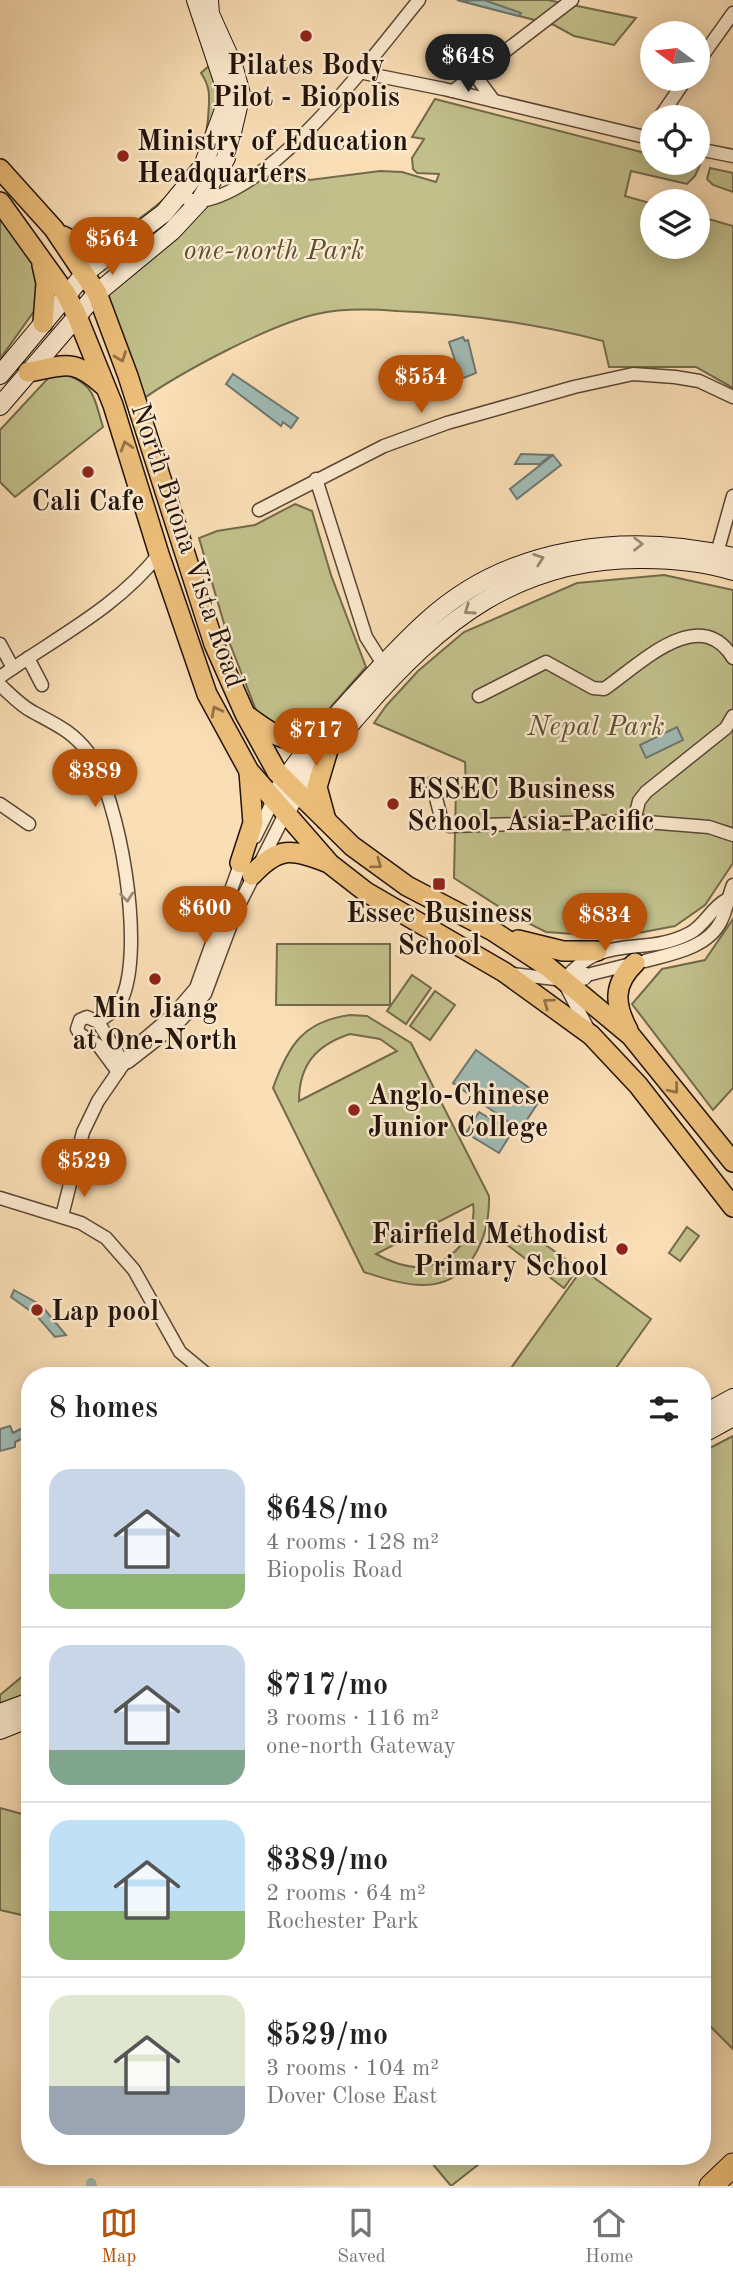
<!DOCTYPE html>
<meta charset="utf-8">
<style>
:root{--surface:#fff;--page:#f2f2f2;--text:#222;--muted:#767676;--line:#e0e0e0;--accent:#b45309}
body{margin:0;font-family:"Old Standard TT",serif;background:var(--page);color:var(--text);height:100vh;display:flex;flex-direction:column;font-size:26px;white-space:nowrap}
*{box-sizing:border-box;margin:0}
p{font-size:23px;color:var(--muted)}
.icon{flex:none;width:38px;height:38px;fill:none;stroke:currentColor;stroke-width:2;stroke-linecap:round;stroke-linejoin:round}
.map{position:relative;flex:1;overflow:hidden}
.panel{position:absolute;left:21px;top:1367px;width:690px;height:798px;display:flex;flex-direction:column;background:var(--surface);border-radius:28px;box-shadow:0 4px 18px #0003}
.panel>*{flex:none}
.needle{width:46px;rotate:285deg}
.tools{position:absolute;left:640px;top:21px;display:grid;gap:14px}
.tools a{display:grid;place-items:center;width:70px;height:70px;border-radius:50%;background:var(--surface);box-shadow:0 4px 18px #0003;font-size:35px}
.price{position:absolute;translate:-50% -60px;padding:0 16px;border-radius:24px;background:var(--accent);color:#fff;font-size:23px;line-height:46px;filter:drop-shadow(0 2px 4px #0008)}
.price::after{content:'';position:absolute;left:50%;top:42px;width:21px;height:16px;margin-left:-10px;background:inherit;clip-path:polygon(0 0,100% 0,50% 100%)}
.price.current{background:#222;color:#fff}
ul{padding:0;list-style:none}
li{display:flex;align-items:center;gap:21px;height:175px;padding:0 28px}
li+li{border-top:2px solid var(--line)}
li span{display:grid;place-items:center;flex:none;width:196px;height:140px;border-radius:21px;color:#555}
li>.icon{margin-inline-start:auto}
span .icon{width:84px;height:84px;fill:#fffc;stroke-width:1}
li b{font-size:30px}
h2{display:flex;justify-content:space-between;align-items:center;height:84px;padding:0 28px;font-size:30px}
.tabs{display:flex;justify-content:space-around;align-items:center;height:98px;border-top:2px solid var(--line);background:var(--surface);font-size:19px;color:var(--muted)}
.tabs a{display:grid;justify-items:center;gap:4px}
.tabs .current{color:var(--accent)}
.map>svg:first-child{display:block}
</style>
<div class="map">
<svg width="733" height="2186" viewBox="0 0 733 2186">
<rect width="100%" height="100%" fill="#fadeb5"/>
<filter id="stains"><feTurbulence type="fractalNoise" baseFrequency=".00286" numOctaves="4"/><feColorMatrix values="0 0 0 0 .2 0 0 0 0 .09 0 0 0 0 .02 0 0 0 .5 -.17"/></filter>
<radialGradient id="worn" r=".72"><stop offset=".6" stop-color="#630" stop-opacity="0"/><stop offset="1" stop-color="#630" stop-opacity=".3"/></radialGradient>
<!-- green -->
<g fill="#c1c08b" stroke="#726a4c" stroke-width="2" fill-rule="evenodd">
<path d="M 457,0 L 548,0 L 636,18 L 614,45 L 574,36 L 554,25 Z"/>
<path d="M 222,54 L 227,69 L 203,166 L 136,237 L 91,250 C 141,218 202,185 208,119 C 209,100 212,89 201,73 Z"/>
<path d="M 435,99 L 653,155 L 653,163 L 700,165 L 695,176 L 687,184 L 631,171 L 625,196 L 653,204 L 653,247 L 698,247 L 698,216 L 733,226 L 733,388 L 696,367 L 609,367 L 603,341 C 534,323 468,314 397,311 C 371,309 343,308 317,314 C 269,325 181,372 140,401 L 97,293 L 199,202 L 269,165 L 310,180 L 380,171 L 402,172 L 436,182 L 439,174 L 417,173 L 413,169 L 412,158 L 424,139 L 412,137 Z"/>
<path d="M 710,168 L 733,173 L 733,192 L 713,185 L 707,179 Z"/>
<path d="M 0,212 L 37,260 L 37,307 L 0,359 Z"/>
<path d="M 60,372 C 95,384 93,395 103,427 L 15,497 L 0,482 L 0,430 L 51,375 Z"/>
<path d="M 295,504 L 312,511 L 331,575 L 366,667 L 313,727 L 284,731 L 258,715 L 230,644 L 199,538 L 217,531 L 255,525 Z"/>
<path d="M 664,575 L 733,590 L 733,863 L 705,905 L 675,926 L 617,937 L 546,932 L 512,915 L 454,878 L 456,788 L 466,787 L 465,762 L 374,723 L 386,706 L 418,671 L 464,632 L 577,583 Z"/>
<path d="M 733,919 L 733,1088 L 713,1110 L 632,1004 L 662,969 L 705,960 Z"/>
<path d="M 277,944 L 390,944 L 390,1005 L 276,1005 Z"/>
<path d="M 412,975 L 431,988 L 406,1024 L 387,1011 Z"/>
<path d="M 435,991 L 455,1005 L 430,1040 L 410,1026 Z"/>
<path d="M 350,1015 L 367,1016 L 411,1043 L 489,1196 C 490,1236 471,1285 423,1285 C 403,1285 383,1278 364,1272 L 273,1088 C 288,1046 303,1021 350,1015 ZM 350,1034 L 380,1039 L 397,1051 L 299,1101 C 299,1065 316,1045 350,1034 ZM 473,1204 C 478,1233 450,1268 418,1267 C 403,1267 389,1261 376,1254 Z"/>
<path d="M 519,1226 L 578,1268 L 564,1288 L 506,1244 Z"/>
<path d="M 687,1227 L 699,1236 L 680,1261 L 669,1253 Z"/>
<path d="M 582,1269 L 651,1319 L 611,1375 L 506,1375 Z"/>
<path d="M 733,1436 L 733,2049 L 702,2018 L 702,1452 Z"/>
<path d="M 30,1670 L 30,1698 L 0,1708 L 0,1695 Z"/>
<path d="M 0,1808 L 30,1816 L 30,1917 L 0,1910 Z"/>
<path d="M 426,2156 L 478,2156 L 483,2161 L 451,2186 Z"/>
</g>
<!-- water -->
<g fill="#a0bbb5" stroke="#6e7871" stroke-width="2">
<path d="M 484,0 L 521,13 L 519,16 L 461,1 Z"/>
<path d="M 463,337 L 465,341 L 468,340 L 476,373 L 461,379 L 449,342 Z"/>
<path d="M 233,374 L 298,418 L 291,428 L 283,422 L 281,426 L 226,384 Z"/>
<path d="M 521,454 L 551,455 L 540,464 L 515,464 Z"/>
<path d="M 553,455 L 561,465 L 517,499 L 510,489 Z"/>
<path d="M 677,727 L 683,740 L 646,758 L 640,745 Z"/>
<path d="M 476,1050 L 542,1097 L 520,1130 L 453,1083 Z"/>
<path d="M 479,1112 L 512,1132 L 499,1153 L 466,1133 Z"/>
<path d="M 14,1290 L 41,1305 L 66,1335 L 55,1337 L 36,1315 L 11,1297 Z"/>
<path d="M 30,1424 L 30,1435 L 15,1442 L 15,1447 L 0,1451 L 0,1429 L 10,1426 L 13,1433 Z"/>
</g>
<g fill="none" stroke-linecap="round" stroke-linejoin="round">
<!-- canal -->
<path stroke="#a0bbb5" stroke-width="10" d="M 91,2183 L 92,2186"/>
<defs>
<g id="street">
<path d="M 698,62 L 733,13"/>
<path d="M 359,72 L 444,89 L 653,139"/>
<path d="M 480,73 L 480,82 L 494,101"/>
<path d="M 453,91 L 572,0"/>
<path d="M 660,117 L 686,79"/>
<path d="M 698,149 L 733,156"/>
<path d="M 181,197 C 187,198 195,202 201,201 C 276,189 372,57 419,0"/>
<path d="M 316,479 L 366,637 L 383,664"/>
<path d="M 259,510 L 384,446 L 447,423 L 574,387 L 633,374 L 675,377 L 699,381 L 733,397"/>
<path d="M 717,553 L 733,496"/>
<path d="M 0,644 L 13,668"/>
<path d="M 28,658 L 42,685"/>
<path d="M 0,677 C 55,638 117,608 159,554"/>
<path d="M 0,685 C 10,694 21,706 33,712 C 55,724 72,731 88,752 C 120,798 146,950 121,1001 C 116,1011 106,1016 98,1022"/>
<path d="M 479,696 L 546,662 L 593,688 L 604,689 C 637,667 699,602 733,658"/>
<path d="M 432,783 L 442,821 L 449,826 L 634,821 L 709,827 L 733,835"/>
<path d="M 0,804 L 29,824"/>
<path d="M 634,821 L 639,801 L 646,792 L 726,728 L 733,716"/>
<path d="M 255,837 L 273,801"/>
<path d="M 645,961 C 671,954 708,948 721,921 C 727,909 728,897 733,885"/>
<path d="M 512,974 L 564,980"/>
<path d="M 583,976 L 635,963"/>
<path d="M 564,980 C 604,931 643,958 690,933 C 705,925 712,907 726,900"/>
<path d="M 566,986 L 588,1029"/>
<path d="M 128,1062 L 178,1023 L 205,994 L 236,911 L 285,814"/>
<path d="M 118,1072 L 98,1045 L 80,1034 L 77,1029 L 80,1020 L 87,1017 L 98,1022 L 124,1064"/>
<path d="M 0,1198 L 81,1223 L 106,1238 L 134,1270 L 180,1352 L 209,1376"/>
<path d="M 62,1216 L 83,1132 L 98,1101 L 135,1047 L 173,1015 L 196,988 L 242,859"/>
</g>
<g id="secondary">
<path d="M 0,375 L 86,272 L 164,213 L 203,166 L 224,110 L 225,87 L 196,0"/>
<path d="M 0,406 L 97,293 L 172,231 L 199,202 L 226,158 L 241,94 L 233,65 L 210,14 L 209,0"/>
<path d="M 273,801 C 293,761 324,730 354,696 C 378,670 402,643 428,620 C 511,545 628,532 733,557"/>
<path d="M 285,814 C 304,775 333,744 361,712 C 440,621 518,557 644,559 C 674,559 704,562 733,571"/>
<path d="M 564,980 L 583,976"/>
<path d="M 702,1415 L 733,1398"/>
<path d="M 702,1434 L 733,1417"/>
<path d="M 0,1713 L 30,1702"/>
<path d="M 0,1730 L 30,1718"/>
</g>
<g id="primary">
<path d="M 0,169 L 54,229 L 97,293 L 128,376 L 214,644 L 245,714 L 277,772 L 352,846 L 407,886 L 493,931 L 548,967 L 631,1036 L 733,1162"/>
<path d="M 0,202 L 66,294 L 77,316 L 113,405 L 159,554 L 207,694 L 249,771 L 330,864 L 366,892 L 504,972 L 591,1035 L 638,1085 L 733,1207"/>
<path d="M 63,236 L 91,250 L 114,251"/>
<path d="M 42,265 L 46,283 L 43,323"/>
<path d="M 28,372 C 65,366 72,357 103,385"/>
<path d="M 249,717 C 273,735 291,748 321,735"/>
<path d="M 326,820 L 317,787 L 328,750"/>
<path d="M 240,863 L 253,823 L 249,772"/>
<path d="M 252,875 C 278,847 291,848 326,862"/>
<path d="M 518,940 L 563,951 L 597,951"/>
<path d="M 628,1030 C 614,1004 613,984 635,963"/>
</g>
<path id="highway" d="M 711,2186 L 733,2165"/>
</defs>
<!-- street casing -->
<use href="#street" stroke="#584636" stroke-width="15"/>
<!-- secondary casing -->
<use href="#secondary" stroke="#22130c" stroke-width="20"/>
<!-- primary casing -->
<use href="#primary" stroke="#22130c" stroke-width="22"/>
<!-- highway casing -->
<use href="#highway" stroke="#22130c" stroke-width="25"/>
<!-- street -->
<use href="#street" stroke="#fceacf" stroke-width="12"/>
<!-- secondary -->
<use href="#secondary" stroke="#fceacf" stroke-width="18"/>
<!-- primary -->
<use href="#primary" stroke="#edbf7a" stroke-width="19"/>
<!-- highway -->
<use href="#highway" stroke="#edbf7a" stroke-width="23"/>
</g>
<!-- one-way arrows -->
<defs><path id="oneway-chevron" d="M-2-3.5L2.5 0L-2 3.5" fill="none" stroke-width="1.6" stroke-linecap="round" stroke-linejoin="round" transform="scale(1.75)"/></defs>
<g stroke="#927248">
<use href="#oneway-chevron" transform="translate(121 357) rotate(69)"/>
<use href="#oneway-chevron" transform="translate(126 446) rotate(-107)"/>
<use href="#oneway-chevron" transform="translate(216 711) rotate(-118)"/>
<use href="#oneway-chevron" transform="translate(377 864) rotate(36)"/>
<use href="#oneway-chevron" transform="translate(548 1003) rotate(-144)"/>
<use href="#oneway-chevron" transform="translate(674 1089) rotate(51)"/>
</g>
<g stroke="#9a8977">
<use href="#oneway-chevron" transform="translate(638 544)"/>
<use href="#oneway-chevron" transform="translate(539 559) rotate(-19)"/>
<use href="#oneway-chevron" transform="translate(469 610) rotate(145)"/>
<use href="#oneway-chevron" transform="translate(127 897) rotate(84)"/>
</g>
<!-- markers -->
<g fill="#8f2418" stroke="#fceacf" stroke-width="2.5">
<circle cx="306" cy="36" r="7"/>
<circle cx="123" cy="156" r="7"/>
<circle cx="88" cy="472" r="7"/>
<circle cx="393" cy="804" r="7"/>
<rect x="432" y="877" width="14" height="14" rx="3.5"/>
<circle cx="155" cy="979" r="7"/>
<circle cx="354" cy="1110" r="7"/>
<circle cx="622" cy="1249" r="7"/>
<circle cx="37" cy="1310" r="7"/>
</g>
<g text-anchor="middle" stroke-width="5" stroke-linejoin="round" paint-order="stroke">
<!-- poi labels -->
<g font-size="28" font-weight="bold" fill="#22130c" stroke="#fceacf">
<text x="306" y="74">Pilates Body<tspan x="306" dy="32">Pilot - Biopolis</tspan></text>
<text x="137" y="150" text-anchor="start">Ministry of Education<tspan x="137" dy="32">Headquarters</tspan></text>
<text x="88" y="510">Cali Cafe</text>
<text x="407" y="798" text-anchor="start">ESSEC Business<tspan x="407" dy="32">School, Asia-Pacific</tspan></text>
<text x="439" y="922">Essec Business<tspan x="439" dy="32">School</tspan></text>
<text x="155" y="1017">Min Jiang<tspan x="155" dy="32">at One-North</tspan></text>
<text x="368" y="1104" text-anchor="start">Anglo-Chinese<tspan x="368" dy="32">Junior College</tspan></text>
<text x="608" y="1243" text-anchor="end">Fairfield Methodist<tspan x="608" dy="32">Primary School</tspan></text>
<text x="51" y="1320" text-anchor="start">Lap pool</text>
</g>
<!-- park labels -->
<g font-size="28" font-style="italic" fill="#5a5038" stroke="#fceacf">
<text x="274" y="259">one-north Park</text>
<text x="596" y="735">Nepal Park</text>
</g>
<!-- street labels -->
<g font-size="28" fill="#22130c" stroke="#fceacf">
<text transform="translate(189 545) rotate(71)" y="10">North Buona Vista Road</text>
</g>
</g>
<rect width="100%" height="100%" filter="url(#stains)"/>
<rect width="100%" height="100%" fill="url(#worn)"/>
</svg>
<div class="tools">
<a><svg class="needle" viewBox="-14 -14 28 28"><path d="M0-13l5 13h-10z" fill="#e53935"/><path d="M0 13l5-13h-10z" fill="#767676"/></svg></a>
<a><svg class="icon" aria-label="locate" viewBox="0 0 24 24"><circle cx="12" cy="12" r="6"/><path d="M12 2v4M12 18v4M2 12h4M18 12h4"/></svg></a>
<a><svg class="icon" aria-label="layers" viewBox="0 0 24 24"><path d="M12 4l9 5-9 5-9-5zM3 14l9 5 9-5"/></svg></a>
</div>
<b class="price current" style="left:468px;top:94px">$648</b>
<b class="price" style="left:112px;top:277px">$564</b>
<b class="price" style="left:421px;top:415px">$554</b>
<b class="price" style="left:316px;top:768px">$717</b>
<b class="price" style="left:95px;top:809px">$389</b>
<b class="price" style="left:205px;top:946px">$600</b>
<b class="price" style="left:605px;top:953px">$834</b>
<b class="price" style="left:84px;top:1199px">$529</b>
<section class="panel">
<h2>8 homes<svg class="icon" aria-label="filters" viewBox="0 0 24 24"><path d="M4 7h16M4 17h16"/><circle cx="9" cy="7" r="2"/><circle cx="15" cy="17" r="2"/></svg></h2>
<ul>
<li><span style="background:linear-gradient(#c9d6e8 75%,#8fb573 0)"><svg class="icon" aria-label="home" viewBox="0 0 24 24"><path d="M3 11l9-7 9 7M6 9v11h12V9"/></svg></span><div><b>$648/mo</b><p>4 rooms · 128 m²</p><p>Biopolis Road</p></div></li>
<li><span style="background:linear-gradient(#c9d6e8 75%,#7fa58c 0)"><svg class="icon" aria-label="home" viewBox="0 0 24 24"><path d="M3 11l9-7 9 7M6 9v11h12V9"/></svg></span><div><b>$717/mo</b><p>3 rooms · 116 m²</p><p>one-north Gateway</p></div></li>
<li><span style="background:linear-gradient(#bfe0f5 65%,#8fb573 0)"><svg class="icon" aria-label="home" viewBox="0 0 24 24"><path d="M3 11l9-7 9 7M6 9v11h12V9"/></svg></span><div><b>$389/mo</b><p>2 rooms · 64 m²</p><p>Rochester Park</p></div></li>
<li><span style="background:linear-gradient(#dfe7d0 65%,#9aa5b1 0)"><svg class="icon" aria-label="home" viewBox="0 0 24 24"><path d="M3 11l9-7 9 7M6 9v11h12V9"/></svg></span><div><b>$529/mo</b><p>3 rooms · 104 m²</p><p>Dover Close East</p></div></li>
</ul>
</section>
</div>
<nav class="tabs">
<a class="current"><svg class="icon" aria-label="map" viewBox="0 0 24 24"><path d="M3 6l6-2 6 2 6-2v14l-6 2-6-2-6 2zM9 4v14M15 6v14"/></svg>Map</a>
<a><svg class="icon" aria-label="saved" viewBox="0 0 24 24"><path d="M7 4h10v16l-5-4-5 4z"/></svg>Saved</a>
<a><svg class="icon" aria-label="home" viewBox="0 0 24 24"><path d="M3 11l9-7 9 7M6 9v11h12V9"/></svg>Home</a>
</nav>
